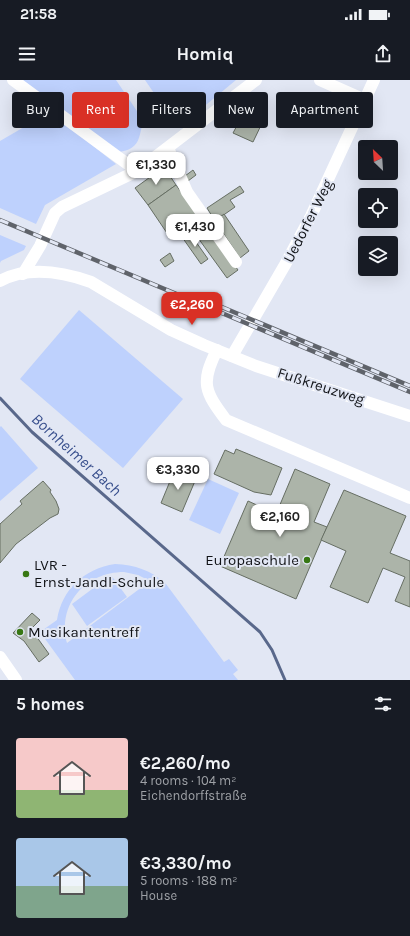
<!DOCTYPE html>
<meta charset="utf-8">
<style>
:root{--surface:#171b24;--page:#242831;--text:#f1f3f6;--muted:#9ea1a6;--accent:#d93025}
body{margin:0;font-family:Karla,sans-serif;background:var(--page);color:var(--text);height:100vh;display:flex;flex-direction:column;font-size:15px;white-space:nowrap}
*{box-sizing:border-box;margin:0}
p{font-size:13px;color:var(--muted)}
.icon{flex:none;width:22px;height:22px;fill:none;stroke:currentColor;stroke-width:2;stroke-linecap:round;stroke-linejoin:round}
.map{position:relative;height:600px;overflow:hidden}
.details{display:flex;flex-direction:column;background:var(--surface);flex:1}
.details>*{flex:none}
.banner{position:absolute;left:12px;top:12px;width:386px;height:36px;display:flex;gap:8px}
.needle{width:26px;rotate:335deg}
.controls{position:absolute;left:358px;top:60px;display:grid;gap:8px}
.controls a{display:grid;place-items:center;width:40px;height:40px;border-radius:4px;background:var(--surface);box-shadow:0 4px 16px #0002;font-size:20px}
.price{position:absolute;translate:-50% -34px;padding:0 9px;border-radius:8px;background:#fff;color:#222;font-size:13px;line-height:26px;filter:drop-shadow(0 1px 2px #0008)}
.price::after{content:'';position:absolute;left:50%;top:24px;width:12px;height:9px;margin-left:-6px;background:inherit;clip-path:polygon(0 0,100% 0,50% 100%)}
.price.current{background:var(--accent);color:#fff}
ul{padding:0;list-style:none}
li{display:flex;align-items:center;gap:12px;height:100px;padding:0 16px}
li span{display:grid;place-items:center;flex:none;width:112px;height:80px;border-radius:4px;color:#555}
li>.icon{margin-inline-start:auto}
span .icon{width:48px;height:48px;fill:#fffc;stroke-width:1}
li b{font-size:17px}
h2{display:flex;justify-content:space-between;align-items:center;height:48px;padding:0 16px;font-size:17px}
.chip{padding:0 14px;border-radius:4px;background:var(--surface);box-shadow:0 4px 16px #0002;font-size:14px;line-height:36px}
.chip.current{background:var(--accent);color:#fff}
.status{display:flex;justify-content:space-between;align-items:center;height:28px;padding:0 20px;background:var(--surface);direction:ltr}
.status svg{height:11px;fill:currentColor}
header{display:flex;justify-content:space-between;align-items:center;height:52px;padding:0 16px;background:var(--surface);font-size:18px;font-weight:700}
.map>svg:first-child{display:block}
</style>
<div class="status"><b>21:58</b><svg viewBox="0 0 49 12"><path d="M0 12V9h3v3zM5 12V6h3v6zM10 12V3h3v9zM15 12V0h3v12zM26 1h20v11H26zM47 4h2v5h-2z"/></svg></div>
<header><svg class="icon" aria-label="menu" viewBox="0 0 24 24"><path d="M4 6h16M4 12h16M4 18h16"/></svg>Homiq<svg class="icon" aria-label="share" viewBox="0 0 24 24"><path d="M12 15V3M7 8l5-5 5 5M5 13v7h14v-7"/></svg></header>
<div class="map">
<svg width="410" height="600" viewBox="0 0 410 600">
<rect width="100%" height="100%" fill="#e2e7f4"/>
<!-- green -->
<g fill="#bed1fd" fill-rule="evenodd">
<path d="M 19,0 L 116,0 L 143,40 C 139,58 140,69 119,72 Z"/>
<path d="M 145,0 L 236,0 L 178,48 Z"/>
<path d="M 50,32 L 116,84 L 45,125 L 36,144 L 0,128 L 0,61 Z"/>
<path d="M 0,155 L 26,166 L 24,170 L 1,181 L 0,183 Z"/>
<path d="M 79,230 L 183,319 L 123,388 L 20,299 Z"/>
<path d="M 1,346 L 38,388 L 0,421 L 0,347 Z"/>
<path d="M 208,399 L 239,413 L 220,454 L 189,440 Z"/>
<path d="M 115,484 C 135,485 151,490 166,504 L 224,582 L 229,579 L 238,590 L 233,594 L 238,600 L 75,600 L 40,552 L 57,540 C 62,509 84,489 115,484 ZM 124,492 L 138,495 L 150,501 L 67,563 C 57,525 85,492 124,492 Z"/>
<path d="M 111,495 L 127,517 L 87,546 L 72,524 Z"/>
</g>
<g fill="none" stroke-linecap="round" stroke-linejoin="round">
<!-- stream -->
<path stroke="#59688b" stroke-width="3" d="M 0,318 L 32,352 L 260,552 L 272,570 L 285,600"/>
</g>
<!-- building -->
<g fill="#acb4a9" stroke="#666e63">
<path d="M 316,27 L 321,30 L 314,40 L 309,37 Z"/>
<path d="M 249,31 L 264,39 L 253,62 L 233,53 L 240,40 L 244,42 Z"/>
<path d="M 164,87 L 176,105 L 148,125 L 135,108 Z"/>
<path d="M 193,90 L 196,95 L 188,101 L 185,96 Z"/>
<path d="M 176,105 L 200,138 L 171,159 L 148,125 Z"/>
<path d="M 240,106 L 244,112 L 230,120 L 235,127 L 215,141 L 207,128 Z"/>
<path d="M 224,134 L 249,171 L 240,178 L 215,141 Z"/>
<path d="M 204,143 L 238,190 L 227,198 L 193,151 Z"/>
<path d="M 189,152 L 208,179 L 201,184 L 182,157 Z"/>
<path d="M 170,173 L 174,181 L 165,187 L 160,180 Z"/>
<path d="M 236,369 L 282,388 L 271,415 L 254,412 L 214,394 L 225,370 L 234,374 Z"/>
<path d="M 175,389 L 188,394 L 186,398 L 195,401 L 182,432 L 161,423 Z"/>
<path d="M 295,389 L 330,404 L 314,442 L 327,447 L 296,519 L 220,486 L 248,421 L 283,437 L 286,430 L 279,427 Z"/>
<path d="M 43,401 L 51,410 L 50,412 L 56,421 L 59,429 L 58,434 L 50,438 L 16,464 L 0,483 L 0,444 L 22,424 L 20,421 Z"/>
<path d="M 344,410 L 406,436 L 390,473 L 410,481 L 410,527 L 395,521 L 405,497 L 383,488 L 368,523 L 330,507 L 346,471 L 321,460 Z"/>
<path d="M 32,533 L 40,540 L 31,549 L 49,574 L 39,582 L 24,561 L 13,553 Z"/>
</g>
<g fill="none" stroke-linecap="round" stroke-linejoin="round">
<!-- minor -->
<g stroke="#fff" stroke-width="12">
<path d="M 13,0 L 137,91"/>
<path d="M 320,0 L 365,20"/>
<path d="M 168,68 L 187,112 L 236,182"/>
<path d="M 23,194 L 40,166 L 55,133 L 62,127 L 137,91 L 256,0"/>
<path d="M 0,201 C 28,186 63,192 91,202 L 171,250 L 204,265 L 256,286 L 410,336"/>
<path d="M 217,270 C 200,303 205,312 226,340 L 410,418"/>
<path d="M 232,276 L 286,183 L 311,136 L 374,0"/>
<path d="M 0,577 L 16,600"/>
</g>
<defs>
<g id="rail">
<path d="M 0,140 L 410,312"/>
<path d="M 205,220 L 410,306"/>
</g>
</defs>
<!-- rail casing -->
<use href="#rail" stroke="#5f636a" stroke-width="4.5"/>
<!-- rail -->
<use href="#rail" stroke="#e2e7f4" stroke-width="3" stroke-dasharray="9" stroke-linecap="butt"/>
</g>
<!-- markers -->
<g fill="#377713" stroke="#e2e7f4" stroke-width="1.5">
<circle cx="307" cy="480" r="4"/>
<circle cx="26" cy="494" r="4"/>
<circle cx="20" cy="552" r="4"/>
</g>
<g text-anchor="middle" stroke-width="4" stroke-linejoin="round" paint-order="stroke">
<!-- street labels -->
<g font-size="15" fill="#111317" stroke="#e2e7f4">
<text transform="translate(308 141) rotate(-63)" y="5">Uedorfer Weg</text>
<text transform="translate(321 306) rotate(18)" y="5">Fußkreuzweg</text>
</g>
<!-- poi labels -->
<g font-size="15" fill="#111317" stroke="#e2e7f4" text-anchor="start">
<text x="299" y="485" text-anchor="end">Europaschule</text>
<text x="34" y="490">LVR -<tspan x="34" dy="17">Ernst-Jandl-Schule</tspan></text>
<text x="28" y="557">Musikantentreff</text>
</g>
<!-- water labels -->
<g font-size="16" font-style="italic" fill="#384f8d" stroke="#e2e7f4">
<text transform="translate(77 374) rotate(42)" y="6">Bornheimer Bach</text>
</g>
</g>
</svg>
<div class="controls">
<a><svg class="needle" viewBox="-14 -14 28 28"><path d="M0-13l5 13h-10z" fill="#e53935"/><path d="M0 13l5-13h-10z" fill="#9ea1a6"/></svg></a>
<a><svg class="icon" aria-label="locate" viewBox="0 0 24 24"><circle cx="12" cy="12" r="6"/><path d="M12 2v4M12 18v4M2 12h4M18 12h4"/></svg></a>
<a><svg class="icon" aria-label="layers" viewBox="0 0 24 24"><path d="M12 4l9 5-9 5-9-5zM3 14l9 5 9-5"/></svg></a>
</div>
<b class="price" style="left:156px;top:106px">€1,330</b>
<b class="price" style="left:195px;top:168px">€1,430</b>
<b class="price current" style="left:192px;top:246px">€2,260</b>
<b class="price" style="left:178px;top:411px">€3,330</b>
<b class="price" style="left:280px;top:458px">€2,160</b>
<div class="banner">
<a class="chip">Buy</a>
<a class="chip current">Rent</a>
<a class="chip">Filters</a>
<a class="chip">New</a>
<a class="chip">Apartment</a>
</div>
</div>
<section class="details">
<h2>5 homes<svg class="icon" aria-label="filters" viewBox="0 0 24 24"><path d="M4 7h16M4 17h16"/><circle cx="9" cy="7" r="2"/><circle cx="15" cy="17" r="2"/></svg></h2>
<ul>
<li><span style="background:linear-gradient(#f6c9c9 65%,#8fb573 0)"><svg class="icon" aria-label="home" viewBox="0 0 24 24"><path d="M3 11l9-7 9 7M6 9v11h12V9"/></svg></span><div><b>€2,260/mo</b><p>4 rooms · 104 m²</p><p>Eichendorffstraße</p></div></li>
<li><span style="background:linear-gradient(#a9c7e8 60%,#7fa58c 0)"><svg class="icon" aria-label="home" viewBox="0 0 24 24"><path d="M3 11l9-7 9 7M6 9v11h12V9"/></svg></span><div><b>€3,330/mo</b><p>5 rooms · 188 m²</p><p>House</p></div></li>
</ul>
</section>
